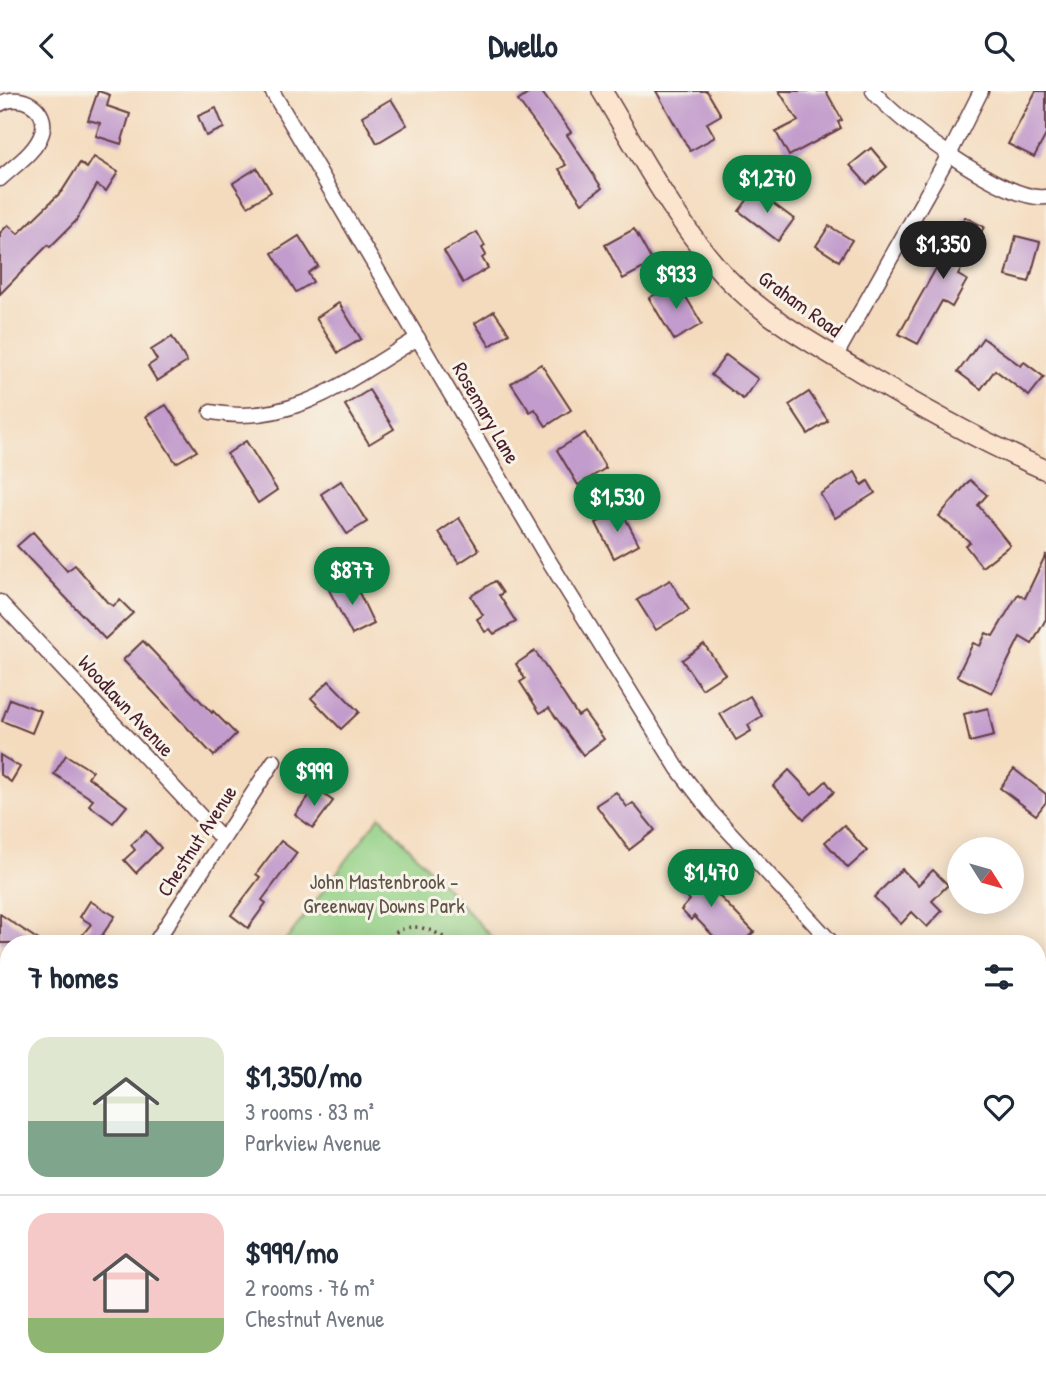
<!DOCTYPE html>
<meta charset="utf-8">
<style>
:root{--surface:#fff;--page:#f2f2f3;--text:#1f2937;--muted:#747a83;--line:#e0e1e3;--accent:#0b8043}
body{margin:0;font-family:"Patrick Hand",sans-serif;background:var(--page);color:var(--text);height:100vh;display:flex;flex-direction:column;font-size:26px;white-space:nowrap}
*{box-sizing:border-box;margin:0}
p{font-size:23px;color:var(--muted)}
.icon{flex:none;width:38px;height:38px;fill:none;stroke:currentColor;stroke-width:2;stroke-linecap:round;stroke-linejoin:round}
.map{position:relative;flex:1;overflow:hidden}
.side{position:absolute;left:0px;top:844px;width:1046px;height:450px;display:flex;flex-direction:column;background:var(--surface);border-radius:28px 28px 0 0;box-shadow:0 4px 18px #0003}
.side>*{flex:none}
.needle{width:46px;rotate:127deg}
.fabs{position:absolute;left:947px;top:746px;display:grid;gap:14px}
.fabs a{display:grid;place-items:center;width:77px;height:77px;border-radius:50%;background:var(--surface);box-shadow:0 4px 18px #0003;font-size:35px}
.price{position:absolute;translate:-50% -60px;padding:0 16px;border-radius:24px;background:var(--accent);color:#fff;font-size:23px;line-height:46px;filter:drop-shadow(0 2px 4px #0008)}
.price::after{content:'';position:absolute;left:50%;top:42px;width:21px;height:16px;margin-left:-10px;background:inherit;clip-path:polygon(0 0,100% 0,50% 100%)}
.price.active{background:#222;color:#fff}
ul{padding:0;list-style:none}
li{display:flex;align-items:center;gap:21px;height:175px;padding:0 28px}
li+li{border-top:2px solid var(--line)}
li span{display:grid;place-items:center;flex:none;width:196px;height:140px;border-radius:21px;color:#555}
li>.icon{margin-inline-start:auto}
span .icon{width:84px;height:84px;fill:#fffc;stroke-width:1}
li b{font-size:30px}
h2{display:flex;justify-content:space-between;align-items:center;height:84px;padding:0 28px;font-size:30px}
header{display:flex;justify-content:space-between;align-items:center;height:91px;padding:0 28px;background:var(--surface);font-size:32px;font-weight:700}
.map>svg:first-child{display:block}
</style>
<header><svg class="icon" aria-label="back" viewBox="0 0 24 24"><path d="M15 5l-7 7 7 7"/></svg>Dwello<svg class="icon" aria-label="search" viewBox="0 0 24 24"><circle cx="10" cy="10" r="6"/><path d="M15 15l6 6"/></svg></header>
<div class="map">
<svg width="1046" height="1292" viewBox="0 0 1046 1292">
<rect width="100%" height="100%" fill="#f7f3e8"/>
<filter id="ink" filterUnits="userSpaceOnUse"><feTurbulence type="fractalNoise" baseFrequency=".0143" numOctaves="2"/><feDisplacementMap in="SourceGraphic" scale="14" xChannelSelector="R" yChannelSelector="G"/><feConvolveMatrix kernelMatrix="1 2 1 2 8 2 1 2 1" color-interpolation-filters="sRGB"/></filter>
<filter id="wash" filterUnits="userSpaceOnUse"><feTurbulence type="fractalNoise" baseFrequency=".00686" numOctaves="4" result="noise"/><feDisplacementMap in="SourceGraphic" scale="28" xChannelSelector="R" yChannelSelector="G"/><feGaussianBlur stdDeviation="1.57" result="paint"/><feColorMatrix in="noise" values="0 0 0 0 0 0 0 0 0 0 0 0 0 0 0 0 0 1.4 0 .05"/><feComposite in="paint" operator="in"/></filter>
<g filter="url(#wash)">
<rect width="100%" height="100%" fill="#f4dbbe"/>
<!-- green -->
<g fill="#94d187" stroke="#6f7859" stroke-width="2">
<path d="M 380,725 L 497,852 L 284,852 Z"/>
<path d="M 211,1285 L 261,1285 L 259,1292 L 211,1292 Z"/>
</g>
<g id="blocks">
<!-- building -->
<g fill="#c29ccc">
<path d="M 98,0 L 110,4 L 107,15 L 130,23 L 121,53 L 96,45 L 100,32 L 88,29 Z"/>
<path d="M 532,0 L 541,0 L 571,41 L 567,44 L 602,97 L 582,112 L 559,78 L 566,74 L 518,10 Z"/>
<path d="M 656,0 L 707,0 L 721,24 L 707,32 L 715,46 L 690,60 Z"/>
<path d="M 779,0 L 826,0 L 842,29 L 838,31 L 841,37 L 789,65 L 776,41 L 798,30 Z"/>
<path d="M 1036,0 L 1046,0 L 1046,44 L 1034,66 L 1008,53 Z"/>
<path d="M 391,8 L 407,34 L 377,52 L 362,25 Z"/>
<path d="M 216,17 L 224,37 L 206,45 L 198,25 Z"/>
<path d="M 871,57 L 887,76 L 867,93 L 850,74 Z"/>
<path d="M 94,66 L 118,81 L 106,100 L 97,94 L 76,130 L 50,156 L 48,154 L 0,203 L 0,142 L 8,134 L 18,143 L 62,100 L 80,72 L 87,77 Z"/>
<path d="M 257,77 L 271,101 L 248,115 L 233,92 Z"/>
<path d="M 755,99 L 794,128 L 778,150 L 739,120 Z"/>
<path d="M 965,126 L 984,136 L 958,184 L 967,189 L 952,216 L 942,210 L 918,253 L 899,243 Z"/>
<path d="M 829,135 L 852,149 L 839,170 L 816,155 Z"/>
<path d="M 634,138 L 653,172 L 623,188 L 605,154 Z"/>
<path d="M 477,141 L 485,155 L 482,157 L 486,164 L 482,167 L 488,177 L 463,192 L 444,160 Z"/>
<path d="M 299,145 L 318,175 L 308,182 L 313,191 L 296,201 L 272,162 Z"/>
<path d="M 1016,145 L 1040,151 L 1029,191 L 1006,185 Z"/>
<path d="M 677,191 L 702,233 L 674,249 L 649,207 Z"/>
<path d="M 339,212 L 361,248 L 338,262 L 316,227 Z"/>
<path d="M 494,220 L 509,242 L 490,255 L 475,232 Z"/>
<path d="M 172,246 L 187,271 L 157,290 L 148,275 L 157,269 L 151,259 Z"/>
<path d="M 983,247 L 1021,275 L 1024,271 L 1044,286 L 1029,305 L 995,279 L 981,298 L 958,281 Z"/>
<path d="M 726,264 L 758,288 L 743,308 L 711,284 Z"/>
<path d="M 541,273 L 571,319 L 546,335 L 535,318 L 530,321 L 511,292 Z"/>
<path d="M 369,299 L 394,338 L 369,353 L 345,314 Z"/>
<path d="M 809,301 L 828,330 L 808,343 L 789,314 Z"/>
<path d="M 166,314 L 197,360 L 176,372 L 146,325 Z"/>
<path d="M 585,342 L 606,377 L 578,394 L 557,359 Z"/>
<path d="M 246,350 L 277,399 L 258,412 L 227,363 Z"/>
<path d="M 855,381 L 862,394 L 868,390 L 875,402 L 835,427 L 820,403 Z"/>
<path d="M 970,389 L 987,404 L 978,414 L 1010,454 L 982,476 L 965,454 L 970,451 L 939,425 Z"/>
<path d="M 341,390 L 367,431 L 347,443 L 321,403 Z"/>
<path d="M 621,419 L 639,453 L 614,467 L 596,432 Z"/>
<path d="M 459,427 L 479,459 L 459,472 L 439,441 Z"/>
<path d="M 33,441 L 67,480 L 75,474 L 107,511 L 113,515 L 120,509 L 133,522 L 105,548 L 17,455 Z"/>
<path d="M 1046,463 L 1046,528 L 1032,553 L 1020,546 L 992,602 L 957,585 L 973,552 L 980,555 L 986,542 L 993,545 L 1018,503 L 1025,507 Z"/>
<path d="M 352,487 L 374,533 L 352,544 L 329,499 Z"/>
<path d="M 670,489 L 689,519 L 656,539 L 637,509 Z"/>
<path d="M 495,490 L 503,502 L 499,504 L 516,531 L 494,543 L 490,538 L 485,541 L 477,528 L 483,524 L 471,505 Z"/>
<path d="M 143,550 L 212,622 L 213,620 L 236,643 L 214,665 L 123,569 Z"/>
<path d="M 704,553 L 725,583 L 702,598 L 682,569 Z"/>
<path d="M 535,560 L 578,625 L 584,621 L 604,648 L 583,664 L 549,617 L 540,622 L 520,591 L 525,588 L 516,573 Z"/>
<path d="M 329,590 L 359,621 L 341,638 L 311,607 Z"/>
<path d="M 750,605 L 762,625 L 748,634 L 751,640 L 736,649 L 720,623 Z"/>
<path d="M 10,608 L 41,620 L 32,642 L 2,630 Z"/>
<path d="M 988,617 L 994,645 L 970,651 L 964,623 Z"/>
<path d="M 0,664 L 20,676 L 11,691 L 0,683 Z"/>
<path d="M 66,664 L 92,680 L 88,686 L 127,715 L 113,732 L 89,714 L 93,709 L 54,683 Z"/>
<path d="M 1014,678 L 1046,703 L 1046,711 L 1036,724 L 1000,697 Z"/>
<path d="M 789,679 L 812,703 L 826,690 L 834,701 L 804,728 L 773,695 Z"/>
<path d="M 315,697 L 333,710 L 313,737 L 295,724 Z"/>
<path d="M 616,701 L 627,716 L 633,712 L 655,739 L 629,759 L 596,714 Z"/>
<path d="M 844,734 L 867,760 L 848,777 L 825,751 Z"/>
<path d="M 146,740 L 161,757 L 136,782 L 124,769 L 135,759 L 131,754 Z"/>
<path d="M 281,750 L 297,762 L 262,809 L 266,812 L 248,837 L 231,824 L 260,786 L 256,783 Z"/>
<path d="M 688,773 L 754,841 L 741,852 L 720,852 L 694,825 L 691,829 L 681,819 L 690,809 L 671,790 Z"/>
<path d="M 902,778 L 918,794 L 933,779 L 948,794 L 932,810 L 942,820 L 927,836 L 912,821 L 901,833 L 874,806 Z"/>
<path d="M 90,810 L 115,825 L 97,852 L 76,852 L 91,833 L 80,826 Z"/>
<path d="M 0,823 L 43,852 L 0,852 Z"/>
</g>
</g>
</g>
<g filter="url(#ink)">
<use href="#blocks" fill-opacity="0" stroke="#643b41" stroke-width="2"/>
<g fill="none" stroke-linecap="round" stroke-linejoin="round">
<defs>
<g id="lane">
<path d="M 1038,1126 L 1046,1133"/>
<path d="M 745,1292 L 752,1284"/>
</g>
<g id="street">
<path d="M 272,0 L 546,465 L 678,678 L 711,721 L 832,852"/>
<path d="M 873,0 C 898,31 1007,112 1046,106"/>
<path d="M 0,13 C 20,0 50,18 42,42 C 36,61 14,75 0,88"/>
<path d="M 835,266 L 950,62 L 981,0"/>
<path d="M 211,321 C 292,337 352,286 418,247"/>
<path d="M 0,511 L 222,748"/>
<path d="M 155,852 L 274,670"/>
<path d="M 0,901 L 9,907"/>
<path d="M 1038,1067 L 1046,1076"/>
<path d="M 0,1092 L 9,1078"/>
<path d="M 201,1284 L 201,1292"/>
<path d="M 570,1284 L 577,1292"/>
<path d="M 606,1284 L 613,1292"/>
<path d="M 267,1292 L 268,1284"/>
</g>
<path id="secondary" d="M 602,0 C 640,63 675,131 725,185 C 763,225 812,252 859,280 C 919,316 982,351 1046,379"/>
</defs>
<!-- lane casing -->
<use href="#lane" stroke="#643b41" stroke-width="10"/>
<!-- street casing -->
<use href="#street" stroke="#643b41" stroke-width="17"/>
<!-- secondary casing -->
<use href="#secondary" stroke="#643b41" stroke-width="22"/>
<!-- path -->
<path stroke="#643b41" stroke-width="3.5" stroke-dasharray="2 5" stroke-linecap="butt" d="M 386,852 C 403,826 431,836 452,852"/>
<!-- lane -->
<use href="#lane" stroke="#fff" stroke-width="7"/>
<!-- street -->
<use href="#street" stroke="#fff" stroke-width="14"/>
<!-- secondary -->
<use href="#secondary" stroke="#fbe5cf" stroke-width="19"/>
</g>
</g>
<g text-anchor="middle" stroke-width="6" stroke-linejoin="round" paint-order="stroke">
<!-- street labels -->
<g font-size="21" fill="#4a1f2b" stroke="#f7f3e8">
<text transform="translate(800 213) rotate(36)" y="7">Graham Road</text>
<text transform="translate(486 322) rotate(60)" y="7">Rosemary Lane</text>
<text transform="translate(126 615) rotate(47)" y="7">Woodlawn Avenue</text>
<text transform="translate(197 750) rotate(-57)" y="7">Chestnut Avenue</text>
</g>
<!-- park labels -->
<g font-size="21" fill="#605447" stroke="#f7f3e8">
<text x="384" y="798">John Mastenbrook -<tspan x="384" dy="24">Greenway Downs Park</tspan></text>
</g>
</g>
</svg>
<div class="fabs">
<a><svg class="needle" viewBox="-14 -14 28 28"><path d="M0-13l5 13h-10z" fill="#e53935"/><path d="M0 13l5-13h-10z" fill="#747a83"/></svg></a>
</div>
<b class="price" style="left:767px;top:124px">$1,270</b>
<b class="price active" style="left:943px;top:190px">$1,350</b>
<b class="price" style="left:676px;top:220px">$933</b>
<b class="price" style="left:617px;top:443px">$1,530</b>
<b class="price" style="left:352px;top:516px">$877</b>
<b class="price" style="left:314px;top:717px">$999</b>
<b class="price" style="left:711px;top:818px">$1,470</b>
<section class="side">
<h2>7 homes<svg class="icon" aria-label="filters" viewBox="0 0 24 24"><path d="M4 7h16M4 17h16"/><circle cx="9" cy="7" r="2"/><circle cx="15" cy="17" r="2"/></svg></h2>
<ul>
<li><span style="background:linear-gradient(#dfe7d0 60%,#7fa58c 0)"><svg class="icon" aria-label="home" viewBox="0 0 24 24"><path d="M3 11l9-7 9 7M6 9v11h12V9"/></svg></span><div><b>$1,350/mo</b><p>3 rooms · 83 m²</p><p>Parkview Avenue</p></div><svg class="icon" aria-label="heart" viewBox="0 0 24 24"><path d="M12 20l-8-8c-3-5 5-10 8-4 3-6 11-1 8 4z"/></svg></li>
<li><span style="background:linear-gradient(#f6c9c9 75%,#8fb573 0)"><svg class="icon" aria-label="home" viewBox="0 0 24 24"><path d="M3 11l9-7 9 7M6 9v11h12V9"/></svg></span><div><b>$999/mo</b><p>2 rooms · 76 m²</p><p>Chestnut Avenue</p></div><svg class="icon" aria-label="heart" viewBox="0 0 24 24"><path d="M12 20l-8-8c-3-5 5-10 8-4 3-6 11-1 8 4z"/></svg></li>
</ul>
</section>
</div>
